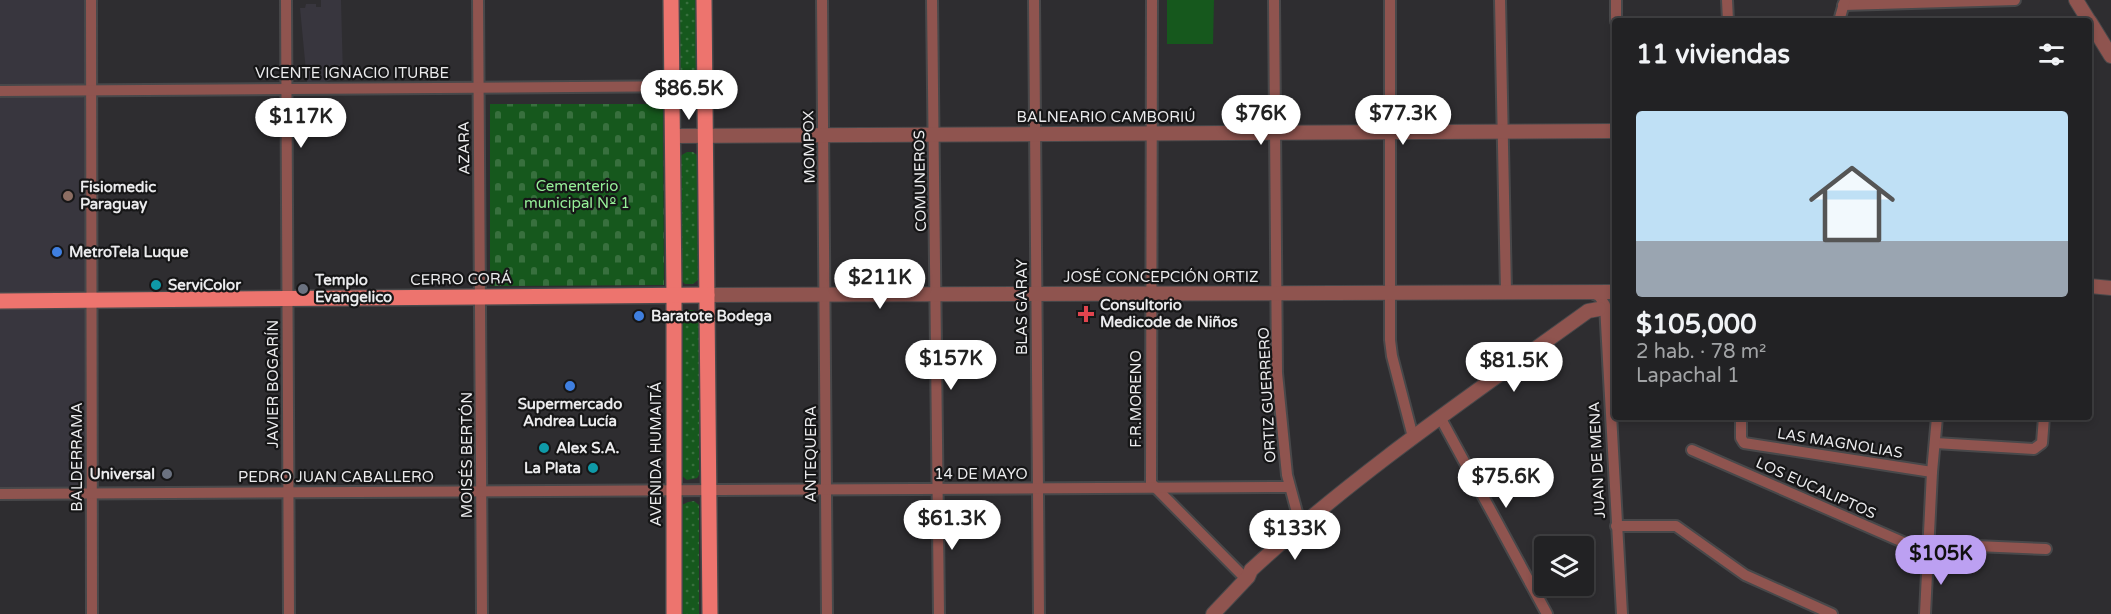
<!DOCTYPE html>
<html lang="es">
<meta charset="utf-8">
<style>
:root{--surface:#222224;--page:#2a2a2c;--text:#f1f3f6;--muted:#a2a4a6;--line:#3f3f41;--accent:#bca0f2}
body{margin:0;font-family:"Varela Round",sans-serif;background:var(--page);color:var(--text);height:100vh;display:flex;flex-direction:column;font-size:22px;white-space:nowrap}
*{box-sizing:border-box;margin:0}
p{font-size:20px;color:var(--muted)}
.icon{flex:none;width:33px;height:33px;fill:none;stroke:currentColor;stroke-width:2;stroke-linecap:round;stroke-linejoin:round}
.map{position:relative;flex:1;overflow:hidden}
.side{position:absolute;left:1612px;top:18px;width:480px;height:402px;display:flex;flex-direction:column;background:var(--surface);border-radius:6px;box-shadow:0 3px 9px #0003,0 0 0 2px var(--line)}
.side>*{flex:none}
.fabs{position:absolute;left:1534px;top:536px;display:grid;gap:12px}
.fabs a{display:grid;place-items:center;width:60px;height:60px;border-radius:6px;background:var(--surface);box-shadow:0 3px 9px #0003,0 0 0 2px var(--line);font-size:30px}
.price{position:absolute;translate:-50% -51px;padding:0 14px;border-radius:21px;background:#fff;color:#222;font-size:20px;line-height:39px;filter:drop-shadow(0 2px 3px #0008)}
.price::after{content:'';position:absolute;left:50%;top:36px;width:18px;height:14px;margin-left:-9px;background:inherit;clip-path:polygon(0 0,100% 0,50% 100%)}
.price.selected{background:var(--accent);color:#111}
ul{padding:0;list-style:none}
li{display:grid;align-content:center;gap:12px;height:318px;padding:0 24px}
li span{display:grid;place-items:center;height:186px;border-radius:6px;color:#555}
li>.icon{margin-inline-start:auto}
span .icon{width:108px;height:108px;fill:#fffc;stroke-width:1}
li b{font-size:26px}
h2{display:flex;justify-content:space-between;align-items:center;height:72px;padding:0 24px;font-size:26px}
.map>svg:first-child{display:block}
</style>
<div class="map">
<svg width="2111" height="614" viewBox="0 0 2111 614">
<defs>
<pattern id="cemetery-stones" width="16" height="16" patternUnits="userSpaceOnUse" patternTransform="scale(1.5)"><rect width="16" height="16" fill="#16581d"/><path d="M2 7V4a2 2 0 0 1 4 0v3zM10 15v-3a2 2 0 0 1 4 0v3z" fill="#38703e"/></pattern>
<pattern id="park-dots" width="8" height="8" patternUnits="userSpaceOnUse" patternTransform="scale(1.5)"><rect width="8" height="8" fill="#16581d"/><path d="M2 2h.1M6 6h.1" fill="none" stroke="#38703e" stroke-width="1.8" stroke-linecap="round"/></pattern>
</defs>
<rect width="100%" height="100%" fill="#2e2d30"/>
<!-- built -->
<g fill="#38363e">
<path d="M 0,0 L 86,0 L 86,83 L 80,85 L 0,86 Z"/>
<path d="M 321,0 L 341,0 L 343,76 L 325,82 L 307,82 L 300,8 L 305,8 L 306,4 L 316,4 L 316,7 L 321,7 Z"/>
<path d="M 80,95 L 86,99 L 87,292 L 85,294 L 0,295 L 0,96 Z"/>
<path d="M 0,305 L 86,307 L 87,486 L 85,488 L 0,489 Z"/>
</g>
<!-- cemetery -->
<path fill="url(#cemetery-stones)" d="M 490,104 L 663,104 L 664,285 L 490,286 Z"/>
<!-- park -->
<g fill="url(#park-dots)">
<path d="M 679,0 L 696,0 L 697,69 C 692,73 684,75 679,70 Z"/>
<path d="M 687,152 L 693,152 L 697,155 L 698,280 L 693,284 L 685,284 L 682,281 L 680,156 Z"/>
<path d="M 688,310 L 694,310 L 699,313 L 699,475 L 697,478 L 687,480 L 682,476 L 682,314 Z"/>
<path d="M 694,501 L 699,505 L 699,614 L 683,614 L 682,505 L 688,502 Z"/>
</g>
<!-- pitch -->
<path fill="#16581d" d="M 1167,0 L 1214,0 L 1213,44 L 1167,44 Z"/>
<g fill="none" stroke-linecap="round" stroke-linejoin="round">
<defs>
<g id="minor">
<path d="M 91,0 L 92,614"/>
<path d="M 286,0 L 289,614"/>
<path d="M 478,0 L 482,614"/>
<path d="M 822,0 L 827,614"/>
<path d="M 932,0 L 939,614"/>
<path d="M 1034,0 L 1039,614"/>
<path d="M 1152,0 L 1151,483 L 1246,579"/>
<path d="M 1274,0 L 1277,373 L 1287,475 L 1302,531"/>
<path d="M 1390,0 L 1390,340 L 1392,356 L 1413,437"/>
<path d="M 1500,0 L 1506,292"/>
<path d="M 1616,0 L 1616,21"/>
<path d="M 1727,0 L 1728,21"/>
<path d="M 1843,5 L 2015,0"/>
<path d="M 1839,21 L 1845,0"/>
<path d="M 0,91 L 704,86"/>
<path d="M 1590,292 L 1599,296 L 1605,305 L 1622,614"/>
<path d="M 1440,417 L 1547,614"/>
<path d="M 1741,417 L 1741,438 L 1744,443 L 1932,472"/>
<path d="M 1935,443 L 2034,449 L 2042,443 L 2044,417"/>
<path d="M 1692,450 L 1928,553"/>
<path d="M 0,494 L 1289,487"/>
<path d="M 1616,526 L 1676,526 L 1745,575 L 1832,614"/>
<path d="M 1929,544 L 2046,549"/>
<path d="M 1925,614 L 1932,472 L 1937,417"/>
</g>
<g id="tertiary">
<path d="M 2076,0 L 2089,21"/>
<path d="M 2090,22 L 2111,56"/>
<path d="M 673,136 L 1616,131"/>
<path d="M 2090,286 L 2111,288"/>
<path d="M 707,295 L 1616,292"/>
<path d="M 1213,614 L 1248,577 L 1251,570 C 1355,474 1473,394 1588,311 L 1599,309"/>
</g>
<g id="primary">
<path d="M 671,0 L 674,295 L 674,614"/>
<path d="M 704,0 L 710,614"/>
<path d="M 0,301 L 707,295"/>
</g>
</defs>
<!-- minor casing -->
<use href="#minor" stroke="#48484a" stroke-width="14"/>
<!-- tertiary casing -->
<use href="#tertiary" stroke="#48484a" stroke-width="16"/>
<!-- primary casing -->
<use href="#primary" stroke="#48484a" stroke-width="18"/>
<!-- minor -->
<use href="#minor" stroke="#8f544f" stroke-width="10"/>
<!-- tertiary -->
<use href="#tertiary" stroke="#8f544f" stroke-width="14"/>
<!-- primary -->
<use href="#primary" stroke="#ed746e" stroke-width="15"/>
</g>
<!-- markers -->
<circle fill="#8d6e63" stroke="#161617" stroke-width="2" cx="68" cy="196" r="6"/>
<g fill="#3f7fe0" stroke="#161617" stroke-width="2">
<circle cx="57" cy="252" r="6"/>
<circle cx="639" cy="316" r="6"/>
<circle cx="570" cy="386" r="6"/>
</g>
<g fill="#0f9aa8" stroke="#161617" stroke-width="2">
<circle cx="156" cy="285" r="6"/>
<circle cx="544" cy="448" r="6"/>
<circle cx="593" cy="468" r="6"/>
</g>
<g fill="#6b7280" stroke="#161617" stroke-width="2">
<circle cx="303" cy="289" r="6"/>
<circle cx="167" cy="474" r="6"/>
</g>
<path fill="#e0444e" stroke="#161617" stroke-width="2" d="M1083 305h6v6h6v6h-6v6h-6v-6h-6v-6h6z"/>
<g text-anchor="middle" stroke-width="4.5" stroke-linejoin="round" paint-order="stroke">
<!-- street labels -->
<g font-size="15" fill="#ebebed" stroke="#161617">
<text x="352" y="78">VICENTE IGNACIO ITURBE</text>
<text x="1106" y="122">BALNEARIO CAMBORIÚ</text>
<text transform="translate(809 147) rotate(-91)" y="5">MOMPOX</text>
<text transform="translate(464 148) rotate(-91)" y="5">AZARA</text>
<text transform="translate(920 181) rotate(-91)" y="5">COMUNEROS</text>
<text x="1161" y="282">JOSÉ CONCEPCIÓN ORTIZ</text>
<text transform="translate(461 279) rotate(-1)" y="5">CERRO CORÁ</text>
<text transform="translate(1022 307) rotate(-90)" y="5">BLAS GARAY</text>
<text transform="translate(273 384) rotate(-90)" y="5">JAVIER BOGARÍN</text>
<text transform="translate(1267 395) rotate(-93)" y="5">ORTIZ GUERRERO</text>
<text transform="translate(1136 399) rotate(-90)" y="5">F.R.MORENO</text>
<text transform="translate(1840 443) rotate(9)" y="5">LAS MAGNOLIAS</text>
<text transform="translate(656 454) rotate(-90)" y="5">AVENIDA HUMAITÁ</text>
<text transform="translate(811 454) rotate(-90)" y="5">ANTEQUERA</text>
<text transform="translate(467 455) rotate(-90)" y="5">MOISÉS BERTÓN</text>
<text transform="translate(77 457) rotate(-90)" y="5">BALDERRAMA</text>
<text transform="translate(1597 460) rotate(-93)" y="5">JUAN DE MENA</text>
<text x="981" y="479">14 DE MAYO</text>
<text x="336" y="482">PEDRO JUAN CABALLERO</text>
<text transform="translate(1816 488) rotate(24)" y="5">LOS EUCALIPTOS</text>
</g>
<!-- park labels -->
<g font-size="15" fill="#96f098" stroke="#161617">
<text x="577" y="191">Cementerio<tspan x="577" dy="17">municipal Nº 1</tspan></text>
</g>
<!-- poi labels -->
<g font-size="15" font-weight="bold" fill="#ebebed" stroke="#161617" text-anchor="start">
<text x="80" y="192">Fisiomedic<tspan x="80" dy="17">Paraguay</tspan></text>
<text x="69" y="257">MetroTela Luque</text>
<text x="315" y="285">Templo<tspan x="315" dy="17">Evangelico</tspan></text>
<text x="168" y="290">ServiColor</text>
<text x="1100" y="310">Consultorio<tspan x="1100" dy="17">Medicode de Niños</tspan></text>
<text x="651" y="321">Baratote Bodega</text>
<text x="570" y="409" text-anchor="middle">Supermercado<tspan x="570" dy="17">Andrea Lucía</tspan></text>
<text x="556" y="453">Alex S.A.</text>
<text x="581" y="473" text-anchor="end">La Plata</text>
<text x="155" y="479" text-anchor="end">Universal</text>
</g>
</g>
</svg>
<div class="fabs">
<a><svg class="icon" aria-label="layers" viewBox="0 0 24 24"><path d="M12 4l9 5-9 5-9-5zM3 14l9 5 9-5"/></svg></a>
</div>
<b class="price" style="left:689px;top:121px">$86.5K</b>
<b class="price" style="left:1261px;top:146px">$76K</b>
<b class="price" style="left:1403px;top:146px">$77.3K</b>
<b class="price" style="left:301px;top:149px">$117K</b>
<b class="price" style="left:880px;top:310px">$211K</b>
<b class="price" style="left:951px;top:391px">$157K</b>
<b class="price" style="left:1514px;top:393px">$81.5K</b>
<b class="price" style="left:1506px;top:509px">$75.6K</b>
<b class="price" style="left:952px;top:551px">$61.3K</b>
<b class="price" style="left:1295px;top:561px">$133K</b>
<b class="price selected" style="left:1941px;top:586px">$105K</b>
<section class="side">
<h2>11 viviendas<svg class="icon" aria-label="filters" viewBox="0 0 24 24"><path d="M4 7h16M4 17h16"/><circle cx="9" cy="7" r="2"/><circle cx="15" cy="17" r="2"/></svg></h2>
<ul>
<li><span style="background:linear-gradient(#bfe0f5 70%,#9aa5b1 0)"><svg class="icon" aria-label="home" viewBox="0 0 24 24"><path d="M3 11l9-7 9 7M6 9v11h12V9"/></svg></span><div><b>$105,000</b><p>2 hab. · 78 m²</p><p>Lapachal 1</p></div></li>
</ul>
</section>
</div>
